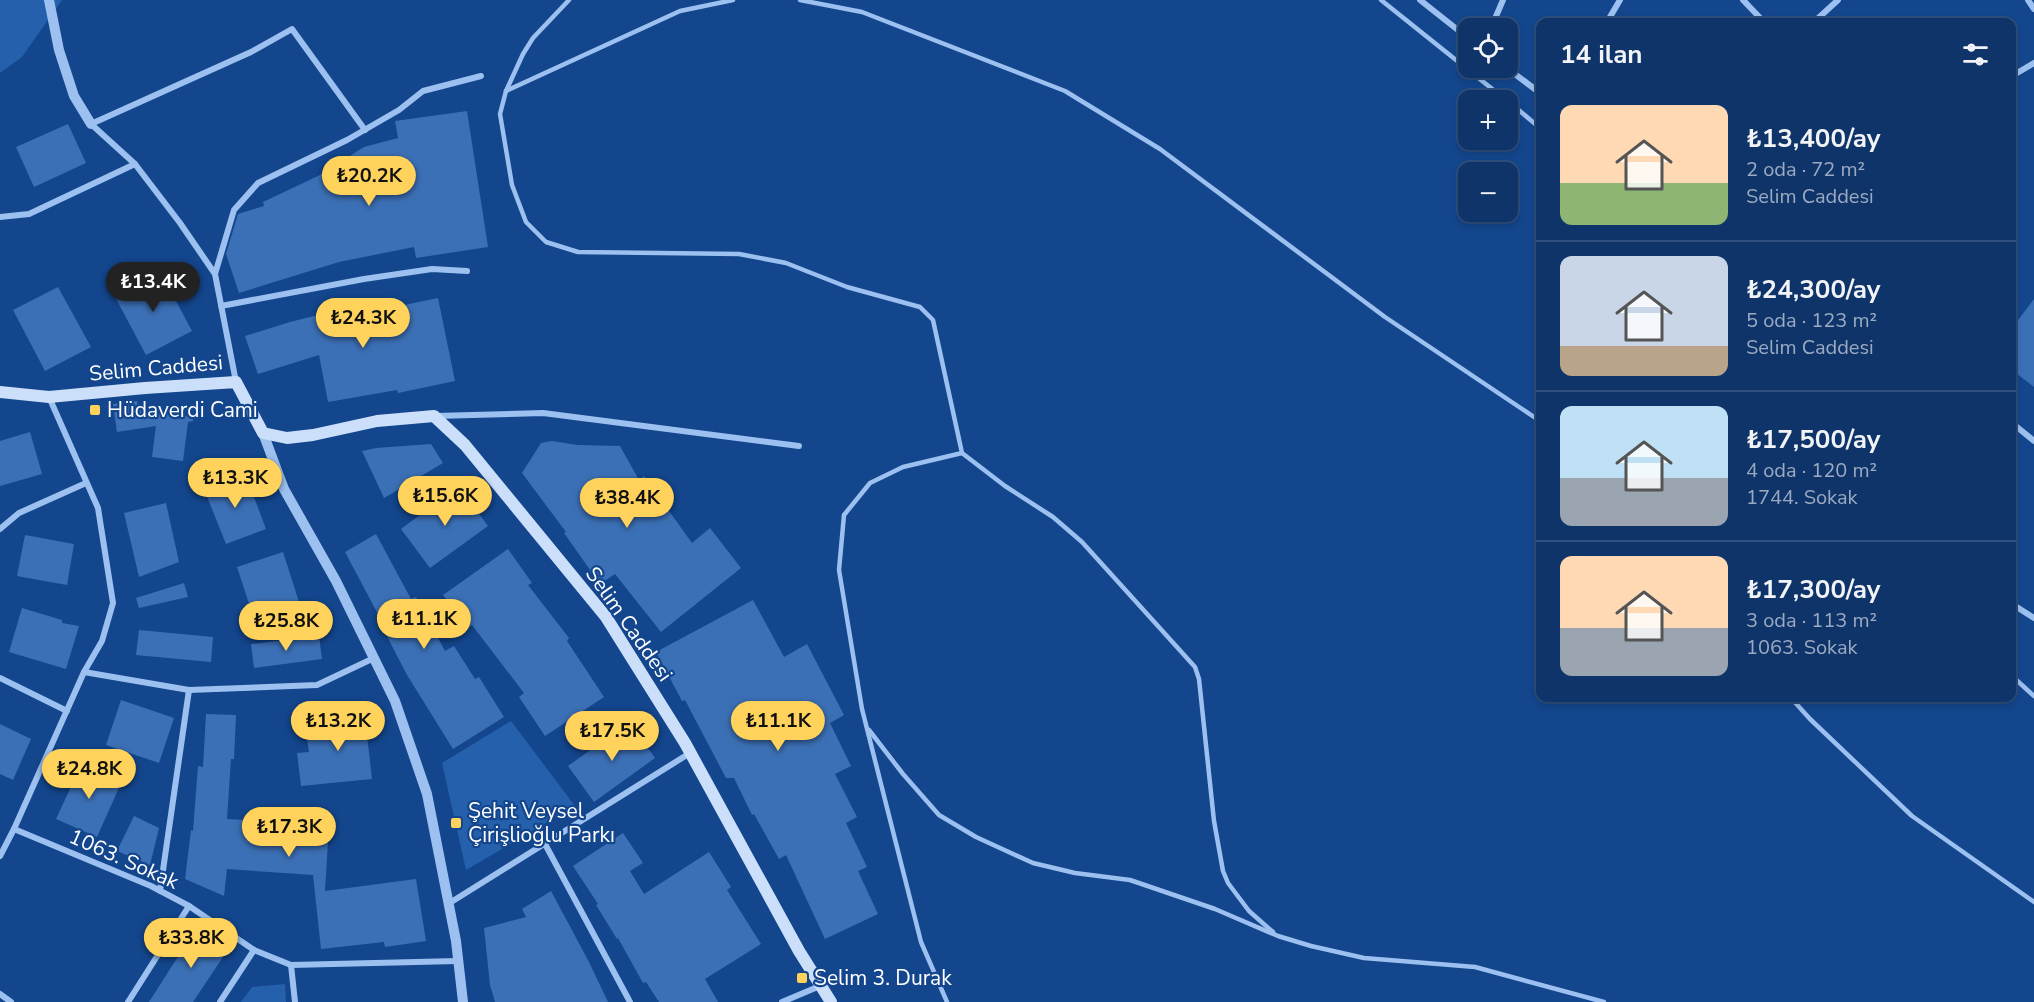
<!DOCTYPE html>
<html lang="tr">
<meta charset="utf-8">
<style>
:root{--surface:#0e346a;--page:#173c70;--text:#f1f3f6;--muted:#9baac1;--line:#2e4f7e;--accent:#ffd25c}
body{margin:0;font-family:"Nunito Sans",sans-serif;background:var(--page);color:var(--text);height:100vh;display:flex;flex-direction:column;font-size:22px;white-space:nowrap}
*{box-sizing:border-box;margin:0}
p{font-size:20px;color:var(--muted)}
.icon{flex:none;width:33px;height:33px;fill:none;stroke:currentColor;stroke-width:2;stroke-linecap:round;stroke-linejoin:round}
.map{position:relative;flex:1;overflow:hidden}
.side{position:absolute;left:1536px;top:18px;width:480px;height:684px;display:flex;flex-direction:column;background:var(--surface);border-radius:12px;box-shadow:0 3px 9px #0003,0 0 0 2px var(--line)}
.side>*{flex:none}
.buttons{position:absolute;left:1458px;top:18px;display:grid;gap:12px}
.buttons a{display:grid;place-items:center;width:60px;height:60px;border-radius:12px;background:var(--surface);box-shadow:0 3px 9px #0003,0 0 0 2px var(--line);font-size:30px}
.price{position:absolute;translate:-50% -51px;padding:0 14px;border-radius:21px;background:var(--accent);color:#111;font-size:20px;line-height:39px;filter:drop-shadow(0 2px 3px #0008)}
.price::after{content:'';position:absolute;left:50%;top:36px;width:18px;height:14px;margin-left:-9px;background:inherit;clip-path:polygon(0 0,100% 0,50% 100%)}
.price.on{background:#222;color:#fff}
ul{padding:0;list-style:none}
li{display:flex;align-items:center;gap:18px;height:150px;padding:0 24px}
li+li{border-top:2px solid var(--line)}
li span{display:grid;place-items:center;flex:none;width:168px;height:120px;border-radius:12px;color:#555}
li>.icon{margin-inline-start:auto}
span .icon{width:72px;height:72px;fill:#fffc;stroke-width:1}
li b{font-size:26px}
h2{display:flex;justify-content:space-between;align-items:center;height:72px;padding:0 24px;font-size:26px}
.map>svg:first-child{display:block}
</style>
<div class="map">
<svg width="2034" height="1002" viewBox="0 0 2034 1002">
<rect width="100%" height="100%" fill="#13468d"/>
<!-- green -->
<g fill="#2560ac">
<path d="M 0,0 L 62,0 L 22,57 L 0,73 Z"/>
<path d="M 511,721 L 575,806 L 466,870 L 442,763 Z"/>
<path d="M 285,984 L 286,1002 L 241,1002 L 252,987 Z"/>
</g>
<!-- building -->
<g fill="#3c70b6">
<path d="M 467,111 L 488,247 L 416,258 L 414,247 L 339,262 L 239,293 L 226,254 L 238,214 L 264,206 L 263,202 L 318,176 L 364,147 L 398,138 L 395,121 Z"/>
<path d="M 68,124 L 86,163 L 34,187 L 16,147 Z"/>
<path d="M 160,271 L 192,331 L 146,355 L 114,295 Z"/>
<path d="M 58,287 L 91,347 L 45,371 L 13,310 Z"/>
<path d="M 438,298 L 455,381 L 398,393 L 397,390 L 328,402 L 319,355 L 258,374 L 245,336 L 290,322 L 358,305 L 361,314 Z"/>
<path d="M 2034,299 L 2034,387 L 2012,370 L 2012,328 Z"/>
<path d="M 137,401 L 138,410 L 193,417 L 193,421 L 188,422 L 183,461 L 152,457 L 156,426 L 117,432 L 113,404 Z"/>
<path d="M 30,432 L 42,474 L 0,486 L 0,441 Z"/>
<path d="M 552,441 L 577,445 L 620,446 L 639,480 L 644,476 L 692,543 L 710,528 L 741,568 L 661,632 L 615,574 L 600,584 L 564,533 L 566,532 L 522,473 L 541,443 Z"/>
<path d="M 431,444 L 443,463 L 384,498 L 362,451 L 376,448 Z"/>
<path d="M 245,473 L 266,529 L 226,544 L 204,489 Z"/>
<path d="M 459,486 L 488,526 L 430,568 L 401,529 Z"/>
<path d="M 166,503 L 179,562 L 139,577 L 124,513 Z"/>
<path d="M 376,534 L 411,599 L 416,597 L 445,651 L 454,646 L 475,679 L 479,677 L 504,717 L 453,749 L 407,675 L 377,617 L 379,616 L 345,552 Z"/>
<path d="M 25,535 L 74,544 L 67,585 L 17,576 Z"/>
<path d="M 508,549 L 532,583 L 528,585 L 569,638 L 567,641 L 604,697 L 545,736 L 519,697 L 524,693 L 472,625 L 467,628 L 443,595 Z"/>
<path d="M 283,552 L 299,602 L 253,616 L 237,567 Z"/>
<path d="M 184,583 L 188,597 L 139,608 L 136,598 Z"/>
<path d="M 753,600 L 784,657 L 807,644 L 844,715 L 830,723 L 851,766 L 835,774 L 857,817 L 846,823 L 867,867 L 858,871 L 878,914 L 825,939 L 786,855 L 779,859 L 754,814 L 752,815 L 734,778 L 726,778 L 685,700 L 682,701 L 656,652 Z"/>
<path d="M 22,608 L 62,620 L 62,623 L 79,626 L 66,669 L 9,652 Z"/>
<path d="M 139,630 L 213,637 L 211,662 L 136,655 Z"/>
<path d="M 319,636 L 322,659 L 254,668 L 251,644 Z"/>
<path d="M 121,700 L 174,718 L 159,763 L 106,745 Z"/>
<path d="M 364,709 L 372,779 L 301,786 L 297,753 L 309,752 L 307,739 L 331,737 L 329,713 Z"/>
<path d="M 206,714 L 236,715 L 234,759 L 231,759 L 227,819 L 329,825 L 325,891 L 416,879 L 426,941 L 385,947 L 384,942 L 321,949 L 313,875 L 227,869 L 224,896 L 185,879 L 191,830 L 193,831 L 198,766 L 203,767 Z"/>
<path d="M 629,722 L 655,758 L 594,802 L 568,766 Z"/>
<path d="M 0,724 L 31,739 L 13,780 L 0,774 Z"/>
<path d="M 82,763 L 122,781 L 97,837 L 56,819 Z"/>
<path d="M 134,816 L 159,828 L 150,865 L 117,851 Z"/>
<path d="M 623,833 L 643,863 L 630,871 L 644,894 L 709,852 L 731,887 L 727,890 L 761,944 L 705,979 L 718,1002 L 659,1002 L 646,982 L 643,983 L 618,938 L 617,939 L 596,905 L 598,904 L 573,866 Z"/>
<path d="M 551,891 L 589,962 L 608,1002 L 495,1002 L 490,985 L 484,928 L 526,917 L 522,909 Z"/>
<path d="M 195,930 L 231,945 L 193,1002 L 149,1002 Z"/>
</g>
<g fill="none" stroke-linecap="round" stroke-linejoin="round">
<!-- service -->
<g stroke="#9cc1f0" stroke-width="4.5">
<path d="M 569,0 L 533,38 L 523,54 L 506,91 L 500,114 L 512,185 L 526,222 L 546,242 L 578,252 L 739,254 L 786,263 L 847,287 L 920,307 L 933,320 L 962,453 L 903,467 L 870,483 L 844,515 L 839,570 L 862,709 L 921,942 L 947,1002"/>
<path d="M 800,0 L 862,12 L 1065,91 L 1160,149 L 1385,317 L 1540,421"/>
<path d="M 1381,0 L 1506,100"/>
<path d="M 506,91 L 680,11 L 733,0"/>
<path d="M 1508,101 L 1540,128"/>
<path d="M 962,453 L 1005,486 L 1053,517 L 1082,542 L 1195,667 L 1199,679 L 1214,821 L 1223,871 L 1228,883 L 1249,911 L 1273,932"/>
<path d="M 2012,676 L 2034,696"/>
<path d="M 1791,698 L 1810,719 L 1912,816 L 2034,902"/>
<path d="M 869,730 L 903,774 L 939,815 L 976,837 L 1033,863 L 1075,873 L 1130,880 L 1215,909 L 1278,936 L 1311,946 L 1364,958 L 1475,967 L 1604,1002"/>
</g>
<!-- minor -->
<g stroke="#9cc1f0" stroke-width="6">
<path d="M 1420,0 L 1468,38"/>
<path d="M 1743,0 L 1764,22"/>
<path d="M 2028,0 L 2034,9"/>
<path d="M 1607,22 L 1620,0"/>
<path d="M 1814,22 L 1838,0"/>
<path d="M 1491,28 L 1503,0"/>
<path d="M 1507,68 L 1540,93"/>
<path d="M 2012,76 L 2034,63"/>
<path d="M 0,217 L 29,214 L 135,164"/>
<path d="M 215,274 L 180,223 L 135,164 L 91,124 L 251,52 L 292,29 L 365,130"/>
<path d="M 221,306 L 364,279 L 432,269 L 467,271"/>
<path d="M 236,382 L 215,274 L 234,210 L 258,183 L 347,140 L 399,110 L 423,91 L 481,76"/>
<path d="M 435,416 L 543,413 L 799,446"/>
<path d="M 2012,423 L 2034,441"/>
<path d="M 0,529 L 19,513 L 86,483"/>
<path d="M 2012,604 L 2034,618"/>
<path d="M 84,672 L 189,690 L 317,685 L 374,658"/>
<path d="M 0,678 L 67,711"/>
<path d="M 14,829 L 151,886 L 189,906 L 254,950 L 291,965 L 458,961"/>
<path d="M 545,844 L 630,1002"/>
<path d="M 0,856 L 14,829 L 84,672 L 102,641 L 113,603 L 98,508 L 49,397"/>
<path d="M 160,891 L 189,690"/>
<path d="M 448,904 L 690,753"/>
<path d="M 291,965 L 295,1002"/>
<path d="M 0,994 L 11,1002"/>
<path d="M 128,1002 L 189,906"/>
<path d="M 220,1002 L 254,950"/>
<path d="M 782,1002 L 820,986"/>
</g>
<!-- tertiary -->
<g stroke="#9cc1f0" stroke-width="10">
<path d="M 49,0 L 59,50 L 74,96 L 91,124"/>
<path d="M 263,433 L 284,489 L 336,581 L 395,701 L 427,794 L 456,941 L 463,1002"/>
</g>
<!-- secondary -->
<path stroke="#cbdffb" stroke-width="12" d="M 0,392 L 49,397 L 145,388 L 236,382 L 263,433 L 287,438 L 313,435 L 377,421 L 434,416 L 465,445 L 606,617 L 685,743 L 799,951 L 831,1002"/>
</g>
<!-- markers -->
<g fill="#ffd25c" stroke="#13468d" stroke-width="2">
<rect x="89" y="404" width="12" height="12" rx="3"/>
<rect x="450" y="817" width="12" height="12" rx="3"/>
<rect x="796" y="972" width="12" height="12" rx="3"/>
</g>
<g text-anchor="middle" stroke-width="4.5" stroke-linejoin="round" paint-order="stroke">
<!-- street labels -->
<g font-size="21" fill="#fff" stroke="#13468d">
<text transform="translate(156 368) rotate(-5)" y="7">Selim Caddesi</text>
<text transform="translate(629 624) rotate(55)" y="7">Selim Caddesi</text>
<text transform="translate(124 859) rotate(24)" y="7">1063. Sokak</text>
</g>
<!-- poi labels -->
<g font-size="21" fill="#fff" stroke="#13468d" text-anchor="start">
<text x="107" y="417">Hüdaverdi Cami</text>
<text x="468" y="818">Şehit Veysel<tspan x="468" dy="24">Çirişlioğlu Parkı</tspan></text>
<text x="814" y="985">Selim 3. Durak</text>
</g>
</g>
</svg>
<div class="buttons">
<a><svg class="icon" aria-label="locate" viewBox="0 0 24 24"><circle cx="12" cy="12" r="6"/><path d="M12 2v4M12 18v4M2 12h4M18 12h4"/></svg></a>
<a>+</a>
<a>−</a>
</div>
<b class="price" style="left:369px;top:207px">₺20.2K</b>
<b class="price on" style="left:153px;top:313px">₺13.4K</b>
<b class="price" style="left:363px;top:349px">₺24.3K</b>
<b class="price" style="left:235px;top:509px">₺13.3K</b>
<b class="price" style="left:445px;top:527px">₺15.6K</b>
<b class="price" style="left:627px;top:529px">₺38.4K</b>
<b class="price" style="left:424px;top:650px">₺11.1K</b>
<b class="price" style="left:286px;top:652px">₺25.8K</b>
<b class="price" style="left:338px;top:752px">₺13.2K</b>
<b class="price" style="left:778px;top:752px">₺11.1K</b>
<b class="price" style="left:612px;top:762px">₺17.5K</b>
<b class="price" style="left:89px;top:800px">₺24.8K</b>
<b class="price" style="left:289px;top:858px">₺17.3K</b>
<b class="price" style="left:191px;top:969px">₺33.8K</b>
<section class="side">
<h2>14 ilan<svg class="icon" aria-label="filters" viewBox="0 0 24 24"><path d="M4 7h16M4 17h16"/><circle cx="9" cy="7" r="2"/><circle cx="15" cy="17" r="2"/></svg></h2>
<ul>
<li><span style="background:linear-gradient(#ffd9b3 65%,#8fb573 0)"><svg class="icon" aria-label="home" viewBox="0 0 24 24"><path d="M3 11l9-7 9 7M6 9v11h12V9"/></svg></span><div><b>₺13,400/ay</b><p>2 oda · 72 m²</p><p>Selim Caddesi</p></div></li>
<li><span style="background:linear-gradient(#c9d6e8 75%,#b9a48a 0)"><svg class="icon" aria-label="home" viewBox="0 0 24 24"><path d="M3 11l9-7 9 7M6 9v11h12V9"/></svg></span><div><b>₺24,300/ay</b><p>5 oda · 123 m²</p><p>Selim Caddesi</p></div></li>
<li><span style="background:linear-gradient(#bfe0f5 60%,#9aa5b1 0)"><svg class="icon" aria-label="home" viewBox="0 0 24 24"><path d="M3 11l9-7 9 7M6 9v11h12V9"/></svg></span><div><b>₺17,500/ay</b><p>4 oda · 120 m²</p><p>1744. Sokak</p></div></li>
<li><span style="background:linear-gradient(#ffd9b3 60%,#9aa5b1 0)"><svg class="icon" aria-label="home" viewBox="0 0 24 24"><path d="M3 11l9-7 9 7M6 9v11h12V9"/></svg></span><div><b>₺17,300/ay</b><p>3 oda · 113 m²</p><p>1063. Sokak</p></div></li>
</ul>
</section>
</div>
